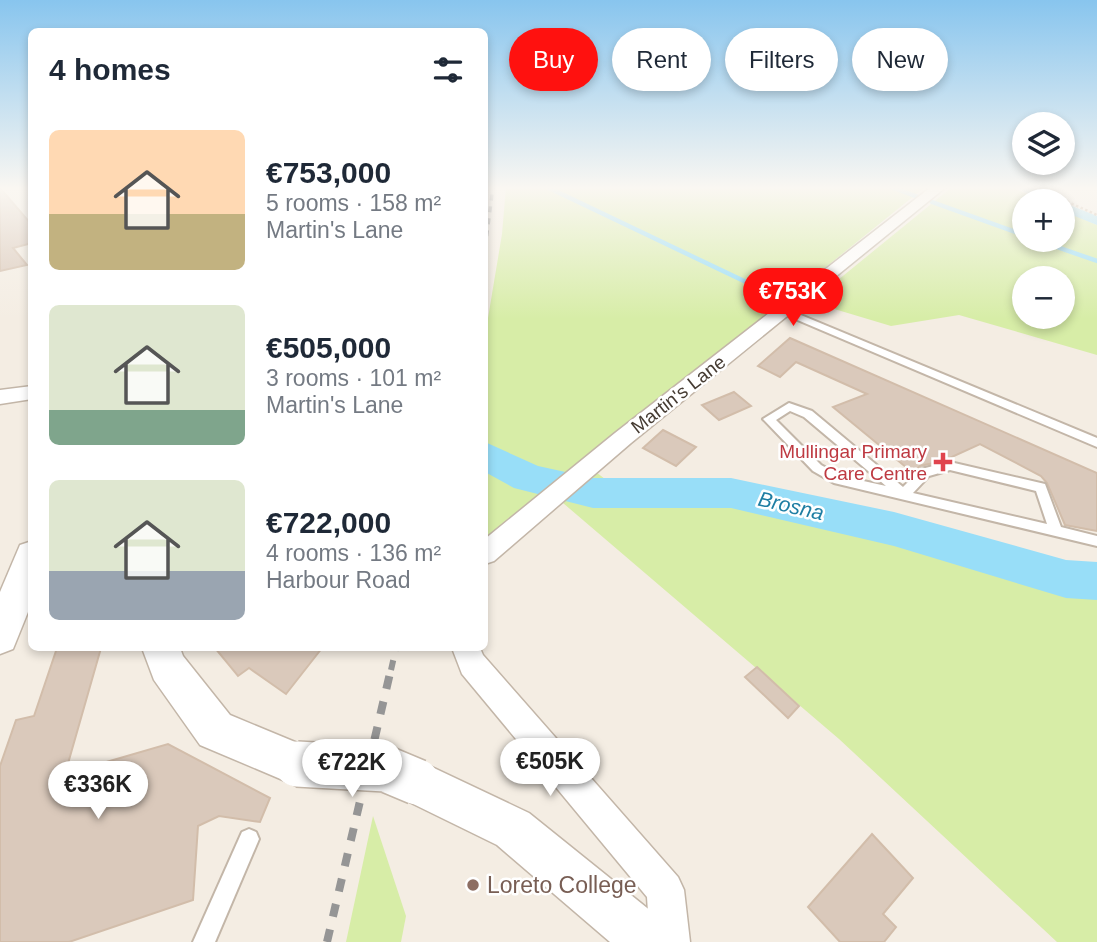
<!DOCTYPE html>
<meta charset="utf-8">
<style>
:root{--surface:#fff;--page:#f2f2f3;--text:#1f2937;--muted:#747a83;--accent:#ff110f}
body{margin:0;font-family:Arial,sans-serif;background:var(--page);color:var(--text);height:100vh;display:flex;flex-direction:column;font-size:26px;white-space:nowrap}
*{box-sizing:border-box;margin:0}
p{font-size:23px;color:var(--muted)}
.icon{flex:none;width:38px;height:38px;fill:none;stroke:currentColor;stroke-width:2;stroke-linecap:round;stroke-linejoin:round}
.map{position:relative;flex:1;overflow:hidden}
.drawer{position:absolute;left:28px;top:28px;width:460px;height:623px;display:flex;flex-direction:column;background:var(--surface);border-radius:10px;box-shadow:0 4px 10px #0003}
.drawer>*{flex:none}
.hud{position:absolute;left:509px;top:28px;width:481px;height:63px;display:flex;gap:14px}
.fabs{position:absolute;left:1012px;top:112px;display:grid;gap:14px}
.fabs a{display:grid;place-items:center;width:63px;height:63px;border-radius:50%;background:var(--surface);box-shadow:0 4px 10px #0003;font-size:35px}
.price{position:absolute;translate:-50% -60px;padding:0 16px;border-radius:24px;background:#fff;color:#222;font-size:23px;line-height:46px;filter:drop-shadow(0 2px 4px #0008)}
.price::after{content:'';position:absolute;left:50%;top:42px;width:21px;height:16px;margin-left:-10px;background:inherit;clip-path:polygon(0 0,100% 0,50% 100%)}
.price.active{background:var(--accent);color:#fff}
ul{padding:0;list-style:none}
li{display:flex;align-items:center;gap:21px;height:175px;padding:0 21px}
li span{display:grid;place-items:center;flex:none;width:196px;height:140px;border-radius:10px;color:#555}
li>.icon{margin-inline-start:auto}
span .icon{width:84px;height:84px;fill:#fffc;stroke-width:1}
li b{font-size:30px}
h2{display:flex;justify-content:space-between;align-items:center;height:84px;padding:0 21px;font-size:30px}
.pill{padding:0 24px;border-radius:32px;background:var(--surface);box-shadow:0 4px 10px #0003;font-size:24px;line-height:63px}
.pill.active{background:var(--accent);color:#fff}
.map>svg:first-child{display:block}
</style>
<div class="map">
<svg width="1097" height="942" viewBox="0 0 1097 942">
<rect width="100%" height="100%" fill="#f4ede3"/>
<!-- green -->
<g fill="#d7eda7" fill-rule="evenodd">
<path d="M 506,187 L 925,187 L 520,514 L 485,538 L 485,336 L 502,234 Z"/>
<path d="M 952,187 L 1011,187 L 1043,201 L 1024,201 L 1024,240 L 1062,240 L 1062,210 L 1097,225 L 1097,355 L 959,315 L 891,326 L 811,302 ZM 1062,278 L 1062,317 L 1024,317 L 1024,278 Z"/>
<path d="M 596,472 L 615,487 L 710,485 L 833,504 L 1081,590 L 1097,585 L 1097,942 L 1057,942 L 839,739 L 563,503 Z"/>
<path d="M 373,816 L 406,916 L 401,942 L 346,942 Z"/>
</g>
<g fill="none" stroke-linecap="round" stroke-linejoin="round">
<!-- stream -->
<g stroke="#98def8" stroke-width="4.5">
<path d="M 891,187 L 918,197"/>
<path d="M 549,188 L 790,303"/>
<path d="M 932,202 L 1024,235"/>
<path d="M 1037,240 L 1097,261"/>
</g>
<!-- canal -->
<g fill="#98def8" fill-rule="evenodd">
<path d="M 1015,187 L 1033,187 L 1059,201 L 1042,201 Z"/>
<path d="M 1062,202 L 1097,216 L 1097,225 L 1062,211 Z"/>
</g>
<!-- river -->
<path fill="#98def8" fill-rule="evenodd" d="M 485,442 L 538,466 L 593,478 L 731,478 L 894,512 L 1066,560 L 1097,562 L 1097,600 L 1066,598 L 894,546 L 731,508 L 593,508 L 514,488 L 485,472 Z"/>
</g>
<!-- building -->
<g fill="#dac9bb" stroke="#d2bdaa" stroke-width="2">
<path d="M 0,188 L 32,225 L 32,243 L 13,248 L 27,265 L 0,271 Z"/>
<path d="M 790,338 L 1097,473 L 1097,531 L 1065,525 L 1047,483 L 1041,476 L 980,444 L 943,461 L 920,466 L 913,473 L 833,407 L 867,394 L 796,362 L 780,377 L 758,366 Z"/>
<path d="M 734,392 L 751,406 L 719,420 L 702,405 Z"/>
<path d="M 663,430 L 696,447 L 676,466 L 643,448 Z"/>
<path d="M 57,648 L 101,648 L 65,774 L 168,744 L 270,798 L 260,822 L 219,816 L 198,826 L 193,900 L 69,942 L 0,942 L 0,766 L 16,720 L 34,716 Z"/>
<path d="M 215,648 L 322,648 L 286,694 L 249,668 L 238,676 Z"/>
<path d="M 757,667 L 799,706 L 788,718 L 745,677 Z"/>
<path d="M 872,834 L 913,878 L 883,914 L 896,927 L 884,942 L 840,942 L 808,907 Z"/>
</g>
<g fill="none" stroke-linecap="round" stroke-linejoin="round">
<defs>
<g id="service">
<path d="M 784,308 L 1097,438 L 1097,447 L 781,313 L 781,309 Z"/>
<path d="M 789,403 L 812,411 L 903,487 L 921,469 L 950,462 L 1045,484 L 1061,527 L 1097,536 L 1097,546 L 834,483 L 813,471 L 763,419 ZM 790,411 L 804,417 L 886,486 L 841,476 L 821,465 L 776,420 ZM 950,470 L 1036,491 L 1047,524 L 913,493 L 929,476 Z"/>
<path d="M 249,829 L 256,832 L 259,839 L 215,942 L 193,942 L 242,832 Z"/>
</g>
<g id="minor">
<path d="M 931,187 L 946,187 L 631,443 L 494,561 L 485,564 L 485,539 L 615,433 Z"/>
<path d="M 32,386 L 32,399 L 0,404 L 0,390 Z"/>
<path d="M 452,648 L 480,648 L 483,655 L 678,877 L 684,890 L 690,942 L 650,942 L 647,897 L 462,674 Z"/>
</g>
<g id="tertiary">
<path d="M 32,541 L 32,602 L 13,649 L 0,654 L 0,592 L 20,545 Z"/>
<path d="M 142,648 L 180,648 L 183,656 L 230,715 L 312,749 L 319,764 L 312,779 L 297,786 L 200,745 L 154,680 Z"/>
<path d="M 417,760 L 529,813 L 667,924 L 675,942 L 610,942 L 497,845 L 401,798 L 395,782 L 401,766 Z"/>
</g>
</defs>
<!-- service casing -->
<use href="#service" stroke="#c3b6a8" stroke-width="4"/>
<!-- minor casing -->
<use href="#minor" stroke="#c3b6a8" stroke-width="3"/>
<!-- tertiary casing -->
<use href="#tertiary" stroke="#c3b6a8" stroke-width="3"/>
<!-- path -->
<path stroke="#c3ac95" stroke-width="2.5" stroke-dasharray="2.5 2.5" stroke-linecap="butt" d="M 1035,187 L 1097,215"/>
<!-- service -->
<use href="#service" fill="#fff" fill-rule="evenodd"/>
<!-- minor -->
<use href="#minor" fill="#fff" fill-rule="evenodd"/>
<!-- tertiary -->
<use href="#tertiary" fill="#fff" fill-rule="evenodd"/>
<!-- rail-far2 -->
<path stroke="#959595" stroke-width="3.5" stroke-dasharray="6 6" stroke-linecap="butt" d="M 485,248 L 493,187"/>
<!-- rail-far1 -->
<path stroke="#959595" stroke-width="6" stroke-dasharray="10 10" stroke-linecap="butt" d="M 391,670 L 396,648"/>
<!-- rail -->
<path stroke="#959595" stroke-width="8" stroke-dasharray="13 13" stroke-linecap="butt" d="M 327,942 L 391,669"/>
<defs>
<path id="tertiary-bridge" d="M 297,764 L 386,769 L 417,782"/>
</defs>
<!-- tertiary-bridge casing -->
<use href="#tertiary-bridge" stroke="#c3b6a8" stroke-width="48" stroke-linecap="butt"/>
<!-- tertiary-bridge -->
<use href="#tertiary-bridge" stroke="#fff" stroke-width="45"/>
</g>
<!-- sky -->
<linearGradient id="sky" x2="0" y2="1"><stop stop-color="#88c5ee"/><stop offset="0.59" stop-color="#faf7f2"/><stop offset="1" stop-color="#faf7f2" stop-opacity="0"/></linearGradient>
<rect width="1097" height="319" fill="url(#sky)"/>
<!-- markers -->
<path fill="#e0444e" stroke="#fff" stroke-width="2.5" d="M939.5 451.5h7v7h7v7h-7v7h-7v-7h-7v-7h7z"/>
<circle fill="#8d6e63" stroke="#fff" stroke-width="2.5" cx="473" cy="885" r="7"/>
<g text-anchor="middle" stroke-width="5" stroke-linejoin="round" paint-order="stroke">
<!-- street labels -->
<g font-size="19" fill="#463c33" stroke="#fff">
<text transform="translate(678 394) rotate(-38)" y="7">Martin's Lane</text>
</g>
<!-- health labels -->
<g font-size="19" fill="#be3a42" stroke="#fff" text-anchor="end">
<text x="927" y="458">Mullingar Primary<tspan x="927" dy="22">Care Centre</tspan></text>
</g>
<!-- water labels -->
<g font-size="21" font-style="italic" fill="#1f7ea3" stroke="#fff">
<text transform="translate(791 506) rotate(13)" y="7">Brosna</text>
</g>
<!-- near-education labels -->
<g font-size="23" fill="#785e54" stroke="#fff" text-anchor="start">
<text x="487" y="893">Loreto College</text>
</g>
</g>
</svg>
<div class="fabs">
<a><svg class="icon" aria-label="layers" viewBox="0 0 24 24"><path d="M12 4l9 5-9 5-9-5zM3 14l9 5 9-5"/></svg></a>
<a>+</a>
<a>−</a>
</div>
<b class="price active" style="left:793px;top:328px">€753K</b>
<b class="price" style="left:550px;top:798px">€505K</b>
<b class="price" style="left:352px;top:799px">€722K</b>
<b class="price" style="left:98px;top:821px">€336K</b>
<div class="hud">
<a class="pill active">Buy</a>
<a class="pill">Rent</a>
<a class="pill">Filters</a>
<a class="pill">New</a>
</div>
<section class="drawer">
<h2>4 homes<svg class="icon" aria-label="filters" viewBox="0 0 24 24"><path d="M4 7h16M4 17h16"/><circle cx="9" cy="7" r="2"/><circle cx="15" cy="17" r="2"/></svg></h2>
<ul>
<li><span style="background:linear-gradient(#ffd9b3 60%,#c2b280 0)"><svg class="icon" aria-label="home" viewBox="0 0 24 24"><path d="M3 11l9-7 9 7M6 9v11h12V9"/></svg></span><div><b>€753,000</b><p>5 rooms · 158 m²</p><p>Martin's Lane</p></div></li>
<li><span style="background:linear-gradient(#dfe7d0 75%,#7fa58c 0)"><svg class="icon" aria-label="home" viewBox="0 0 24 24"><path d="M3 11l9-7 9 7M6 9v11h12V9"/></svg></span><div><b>€505,000</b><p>3 rooms · 101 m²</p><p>Martin's Lane</p></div></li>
<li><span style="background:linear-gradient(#dfe7d0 65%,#9aa5b1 0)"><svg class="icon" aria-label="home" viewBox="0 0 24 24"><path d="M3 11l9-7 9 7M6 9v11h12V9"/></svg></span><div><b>€722,000</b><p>4 rooms · 136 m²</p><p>Harbour Road</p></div></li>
</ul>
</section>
</div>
